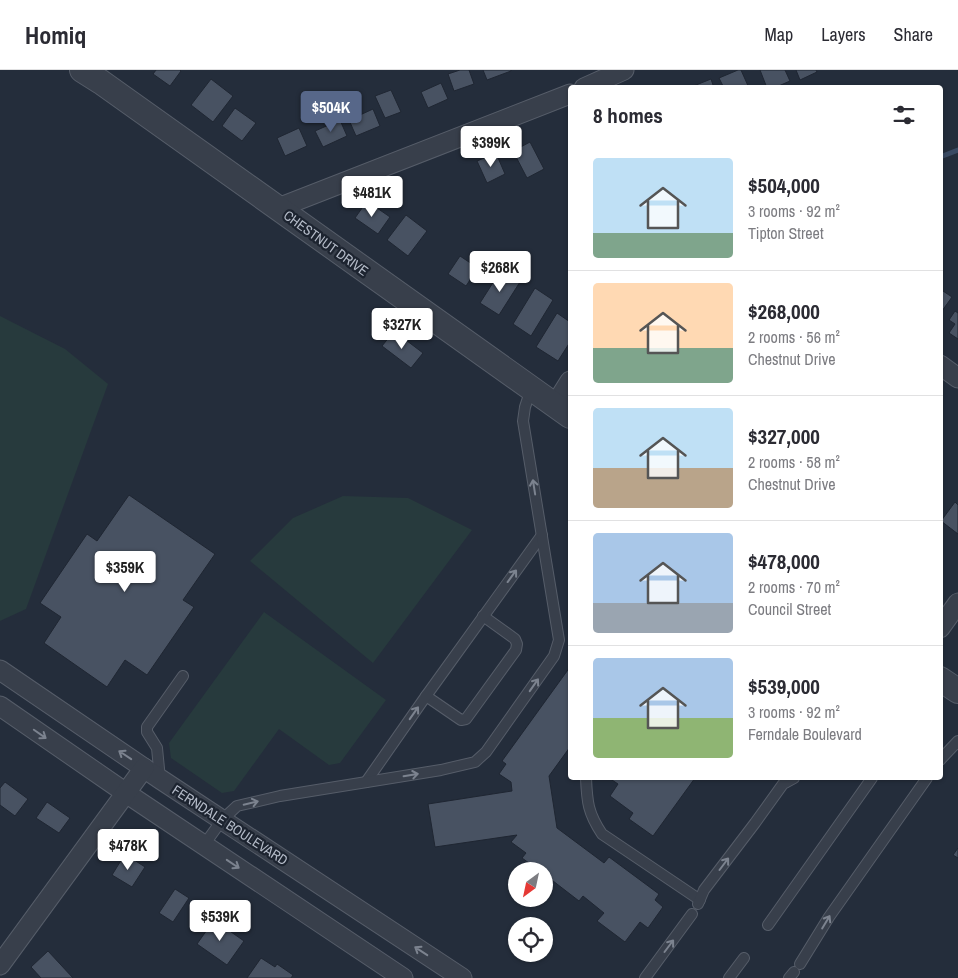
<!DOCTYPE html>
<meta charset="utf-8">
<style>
:root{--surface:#fff;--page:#f2f2f3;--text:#2b2b33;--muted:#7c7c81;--line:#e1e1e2;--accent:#576789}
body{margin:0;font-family:"Archivo Narrow",sans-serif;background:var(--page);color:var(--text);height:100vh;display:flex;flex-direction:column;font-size:19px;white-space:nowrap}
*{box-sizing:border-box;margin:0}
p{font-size:16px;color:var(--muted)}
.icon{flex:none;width:28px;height:28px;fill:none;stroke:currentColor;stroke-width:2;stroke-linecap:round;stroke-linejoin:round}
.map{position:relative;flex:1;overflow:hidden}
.side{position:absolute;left:568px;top:15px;width:375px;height:695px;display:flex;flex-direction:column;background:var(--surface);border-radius:5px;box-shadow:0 1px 4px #0004}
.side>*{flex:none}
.needle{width:32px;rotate:213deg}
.controls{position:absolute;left:508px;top:792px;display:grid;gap:10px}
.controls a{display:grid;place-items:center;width:45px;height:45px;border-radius:50%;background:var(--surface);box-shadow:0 1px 4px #0004;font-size:25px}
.price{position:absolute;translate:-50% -42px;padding:0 11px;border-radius:5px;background:#fff;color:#222;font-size:16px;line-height:32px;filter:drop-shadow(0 1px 2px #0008)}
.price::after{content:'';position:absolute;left:50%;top:30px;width:15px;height:11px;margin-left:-8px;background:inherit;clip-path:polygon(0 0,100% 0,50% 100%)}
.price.on{background:var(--accent);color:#fff}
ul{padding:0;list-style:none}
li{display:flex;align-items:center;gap:15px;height:125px;padding:0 25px}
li+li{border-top:1px solid var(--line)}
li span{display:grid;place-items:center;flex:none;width:140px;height:100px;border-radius:5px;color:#555}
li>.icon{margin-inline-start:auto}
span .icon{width:60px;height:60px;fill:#fffc;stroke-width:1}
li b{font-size:21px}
h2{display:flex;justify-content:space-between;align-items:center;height:60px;padding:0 25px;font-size:21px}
header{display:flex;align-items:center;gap:30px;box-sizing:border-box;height:70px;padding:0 25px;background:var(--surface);border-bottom:1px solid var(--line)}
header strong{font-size:24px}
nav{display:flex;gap:28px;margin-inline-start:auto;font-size:18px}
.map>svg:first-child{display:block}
</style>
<header>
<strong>Homiq</strong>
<nav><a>Map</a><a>Layers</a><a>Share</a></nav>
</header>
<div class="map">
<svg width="958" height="908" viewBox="0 0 958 908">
<rect width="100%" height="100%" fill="#242d3b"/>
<!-- green -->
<g fill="#273a3d">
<path d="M 0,246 L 65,279 L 108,314 L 26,539 L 0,551 Z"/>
<path d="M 343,426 L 408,428 L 472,460 L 373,593 L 250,491 L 293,448 Z"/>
<path d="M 264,542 L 386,630 L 340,693 L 329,695 L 279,659 L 234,721 L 222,723 L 171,688 L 169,673 Z"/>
</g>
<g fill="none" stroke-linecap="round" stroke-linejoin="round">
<!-- stream -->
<path stroke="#3a4a63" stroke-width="5" d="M 940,87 L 958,80"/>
</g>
<!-- building -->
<g fill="#485262" stroke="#1f2632">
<path d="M 156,0 L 180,0 L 181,1 L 170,16 L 153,4 Z"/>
<path d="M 460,0 L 469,0 L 474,14 L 454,21 L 448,4 Z"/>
<path d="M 483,0 L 511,0 L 511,1 L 487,10 Z"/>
<path d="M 738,0 L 741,0 L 749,18 L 724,18 L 719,8 Z"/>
<path d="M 760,0 L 785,0 L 790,11 L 774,18 L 767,18 Z"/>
<path d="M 796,0 L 816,0 L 817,2 L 800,10 Z"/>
<path d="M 211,9 L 233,26 L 213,52 L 191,35 Z"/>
<path d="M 711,9 L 714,18 L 691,18 L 691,17 Z"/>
<path d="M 441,13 L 448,29 L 428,38 L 421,22 Z"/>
<path d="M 391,20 L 401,42 L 385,48 L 375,26 Z"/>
<path d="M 235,38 L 256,53 L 242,71 L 222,56 Z"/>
<path d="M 373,39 L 380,56 L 356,66 L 349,50 Z"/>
<path d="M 340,50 L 347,66 L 323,77 L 315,61 Z"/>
<path d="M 299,58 L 307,76 L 285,86 L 277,68 Z"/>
<path d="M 530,72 L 544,99 L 527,108 L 513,81 Z"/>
<path d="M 496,83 L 505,104 L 487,113 L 477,91 Z"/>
<path d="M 367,131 L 390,147 L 378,164 L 355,148 Z"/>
<path d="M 406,145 L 427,161 L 408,186 L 387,170 Z"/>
<path d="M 460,186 L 478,198 L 466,216 L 448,204 Z"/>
<path d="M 501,200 L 520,212 L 499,245 L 480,233 Z"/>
<path d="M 535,218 L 553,230 L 531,266 L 513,254 Z"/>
<path d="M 940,219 L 952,227 L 942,241 L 940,239 Z"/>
<path d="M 955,241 L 958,243 L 958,269 L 949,263 L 955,254 L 949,250 Z"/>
<path d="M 557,243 L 570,252 L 570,272 L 558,291 L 536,277 Z"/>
<path d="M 394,261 L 423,283 L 411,298 L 382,276 Z"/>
<path d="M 129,425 L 215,484 L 183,530 L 194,537 L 147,605 L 125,590 L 107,617 L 44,573 L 61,547 L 40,533 L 87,464 L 97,471 Z"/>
<path d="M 955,432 L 958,435 L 958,464 L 941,451 Z"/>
<path d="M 570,597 L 570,677 L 549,706 L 557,758 L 604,793 L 609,787 L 659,824 L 655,830 L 663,837 L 648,858 L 640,852 L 625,872 L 597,851 L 604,843 L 583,826 L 579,831 L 544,804 L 544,801 L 540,801 L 522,788 L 526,783 L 511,772 L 517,765 L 435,777 L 428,734 L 512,721 L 511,712 L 499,704 L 506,694 L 502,691 Z"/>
<path d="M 609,708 L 695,708 L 653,766 L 629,749 L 633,743 L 610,726 L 618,714 Z"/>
<path d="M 5,712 L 28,729 L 15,746 L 0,735 L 0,718 Z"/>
<path d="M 47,732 L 70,748 L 59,763 L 36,748 Z"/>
<path d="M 958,778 L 958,788 L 953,785 Z"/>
<path d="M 125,784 L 145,797 L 132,817 L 112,805 Z"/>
<path d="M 175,819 L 189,828 L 173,852 L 159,843 Z"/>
<path d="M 214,850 L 244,871 L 227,895 L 197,874 Z"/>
<path d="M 48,881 L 73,908 L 41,908 L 31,897 Z"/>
<path d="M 261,888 L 275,897 L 277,894 L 293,905 L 291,908 L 247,908 Z"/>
</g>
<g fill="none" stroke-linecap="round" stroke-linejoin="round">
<defs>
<g id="service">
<path d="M 426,626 L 461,650 L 466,649 L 516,580 L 517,574 L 515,569 L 483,546"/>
<path d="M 940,690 L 958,671"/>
<path d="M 586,708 C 587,732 588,743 602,764 L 700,830"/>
<path d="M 160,709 L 157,678 L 147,662 L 147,657 L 183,606"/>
<path d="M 366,712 L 426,626 L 542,465"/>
<path d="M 204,775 L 222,750 L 237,736 L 280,726 L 441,700 L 475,692 L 486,682 L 554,586 L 559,570 L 523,351 L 525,337 L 531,319"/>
<path d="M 698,834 L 704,820 L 755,753 L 783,714 L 794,708"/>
<path d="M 768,855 L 872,708"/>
<path d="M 800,894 L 829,847 L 927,708"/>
<path d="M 645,908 L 692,844"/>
<path d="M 729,908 L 744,888"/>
<path d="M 789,908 L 794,902"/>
</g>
<g id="minor">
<path d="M 584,18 L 624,0"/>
<path d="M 278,138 L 570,24"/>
<path d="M 940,295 L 958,308"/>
<path d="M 555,335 L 570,311"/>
<path d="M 940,558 L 958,533"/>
<path d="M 0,600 L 160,709 L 462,908"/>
<path d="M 0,636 L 126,723 L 403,908"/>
<path d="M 0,895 L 144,698"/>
</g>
<g id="tertiary">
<path d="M 82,0 L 101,12 L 570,346"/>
<path d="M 940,609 L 958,621"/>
</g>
</defs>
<!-- service casing -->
<use href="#service" stroke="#565d69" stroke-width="12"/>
<!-- minor casing -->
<use href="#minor" stroke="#565d69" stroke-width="21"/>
<!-- tertiary casing -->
<use href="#tertiary" stroke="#565d69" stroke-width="26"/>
<!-- service -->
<use href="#service" stroke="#383f4b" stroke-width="10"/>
<!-- minor -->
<use href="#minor" stroke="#383f4b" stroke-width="19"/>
<!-- tertiary -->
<use href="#tertiary" stroke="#383f4b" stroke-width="24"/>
</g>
<!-- one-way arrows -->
<defs><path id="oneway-shaft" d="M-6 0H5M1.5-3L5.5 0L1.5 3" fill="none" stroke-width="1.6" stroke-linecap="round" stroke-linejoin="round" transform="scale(1.25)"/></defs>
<g stroke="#7c838f">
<use href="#oneway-shaft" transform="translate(534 417) rotate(-99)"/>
<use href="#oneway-shaft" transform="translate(512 506) rotate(-54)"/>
<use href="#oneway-shaft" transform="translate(534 615) rotate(-55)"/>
<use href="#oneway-shaft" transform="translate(414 643) rotate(-55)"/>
<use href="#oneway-shaft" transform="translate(40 664) rotate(35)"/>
<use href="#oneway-shaft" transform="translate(125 685) rotate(-146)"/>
<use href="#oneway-shaft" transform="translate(411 705) rotate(-9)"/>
<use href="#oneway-shaft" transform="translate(251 733) rotate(-14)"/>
<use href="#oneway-shaft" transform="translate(233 794) rotate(34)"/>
<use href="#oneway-shaft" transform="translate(724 794) rotate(-53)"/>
<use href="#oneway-shaft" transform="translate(826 852) rotate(-59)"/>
<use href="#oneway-shaft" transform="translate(669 876) rotate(-53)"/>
<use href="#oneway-shaft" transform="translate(421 881) rotate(-147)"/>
</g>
<g text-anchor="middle" stroke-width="4.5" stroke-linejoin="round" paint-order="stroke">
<!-- street labels -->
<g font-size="14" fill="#b3bac7" stroke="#1d2430">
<text transform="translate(326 173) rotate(36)" y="5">CHESTNUT DRIVE</text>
<text transform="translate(230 755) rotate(33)" y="5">FERNDALE BOULEVARD</text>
</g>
</g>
</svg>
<div class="controls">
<a><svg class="needle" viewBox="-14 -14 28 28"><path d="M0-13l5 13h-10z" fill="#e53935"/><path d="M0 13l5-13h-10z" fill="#7c7c81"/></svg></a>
<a><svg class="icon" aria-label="locate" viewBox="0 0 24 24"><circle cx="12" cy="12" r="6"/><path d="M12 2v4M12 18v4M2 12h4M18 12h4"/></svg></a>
</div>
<b class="price on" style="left:331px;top:63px">$504K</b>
<b class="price" style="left:491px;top:98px">$399K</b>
<b class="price" style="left:372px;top:148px">$481K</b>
<b class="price" style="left:500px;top:223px">$268K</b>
<b class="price" style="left:402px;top:280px">$327K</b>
<b class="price" style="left:125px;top:523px">$359K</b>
<b class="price" style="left:128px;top:801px">$478K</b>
<b class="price" style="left:220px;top:872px">$539K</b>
<section class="side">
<h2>8 homes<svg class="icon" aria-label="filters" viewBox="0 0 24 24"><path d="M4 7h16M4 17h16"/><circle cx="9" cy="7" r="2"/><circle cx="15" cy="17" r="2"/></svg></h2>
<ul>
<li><span style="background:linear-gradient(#bfe0f5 75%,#7fa58c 0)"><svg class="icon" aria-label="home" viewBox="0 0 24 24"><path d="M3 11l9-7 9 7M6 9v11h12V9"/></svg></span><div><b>$504,000</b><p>3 rooms · 92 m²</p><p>Tipton Street</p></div></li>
<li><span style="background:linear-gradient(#ffd9b3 65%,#7fa58c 0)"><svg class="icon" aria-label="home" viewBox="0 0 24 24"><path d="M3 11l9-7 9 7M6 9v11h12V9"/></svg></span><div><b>$268,000</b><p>2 rooms · 56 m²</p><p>Chestnut Drive</p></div></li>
<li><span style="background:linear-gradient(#bfe0f5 60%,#b9a48a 0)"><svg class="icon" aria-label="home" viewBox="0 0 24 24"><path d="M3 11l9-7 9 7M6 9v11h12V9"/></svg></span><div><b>$327,000</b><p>2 rooms · 58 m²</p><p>Chestnut Drive</p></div></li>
<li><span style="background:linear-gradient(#a9c7e8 70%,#9aa5b1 0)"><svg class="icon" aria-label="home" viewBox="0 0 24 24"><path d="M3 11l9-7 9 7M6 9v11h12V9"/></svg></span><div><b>$478,000</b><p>2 rooms · 70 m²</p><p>Council Street</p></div></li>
<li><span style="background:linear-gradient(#a9c7e8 60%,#8fb573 0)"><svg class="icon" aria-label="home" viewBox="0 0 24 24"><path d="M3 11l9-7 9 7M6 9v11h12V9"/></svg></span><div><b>$539,000</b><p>3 rooms · 92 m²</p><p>Ferndale Boulevard</p></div></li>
</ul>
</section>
</div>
